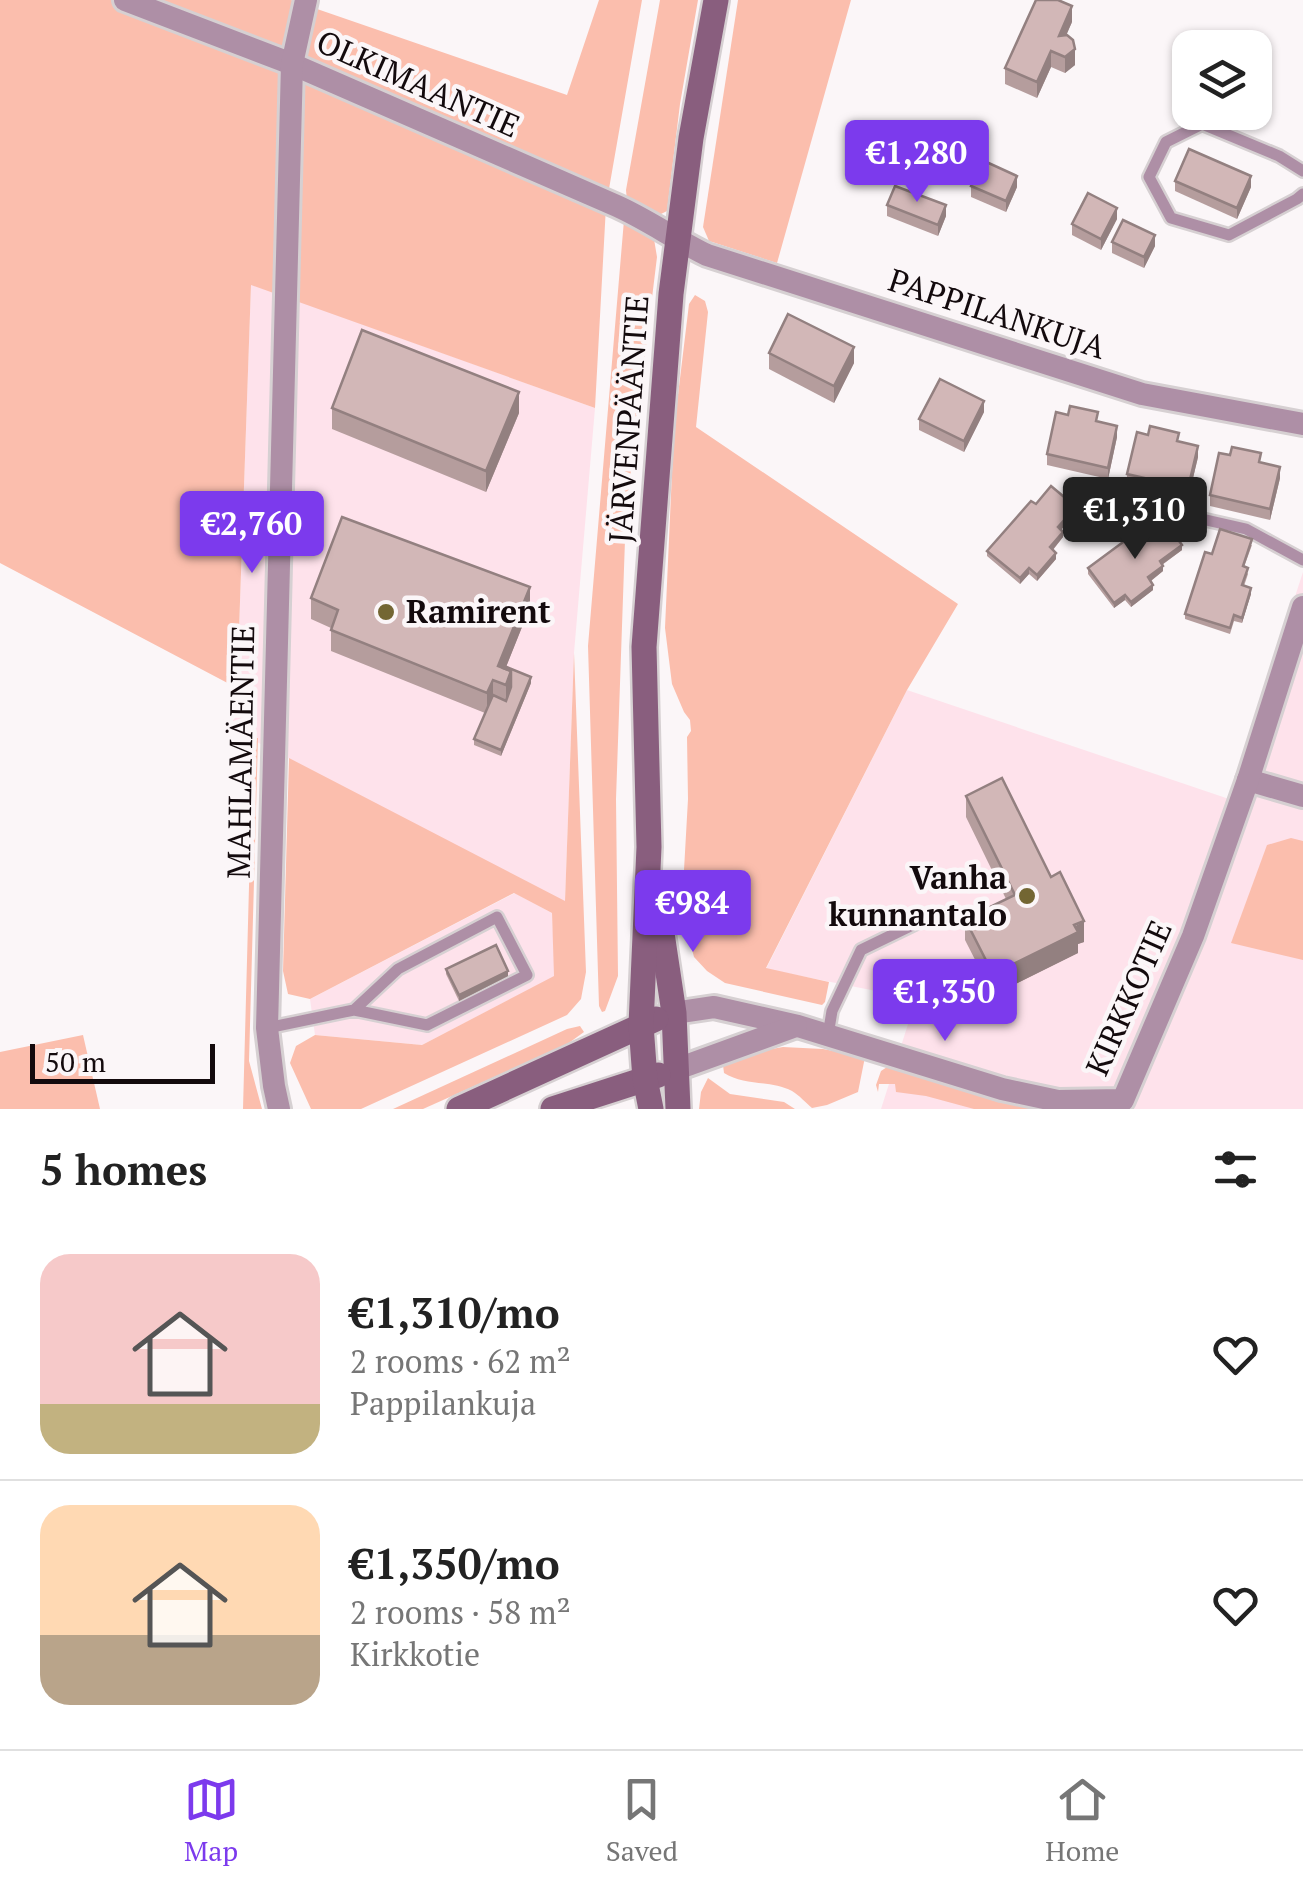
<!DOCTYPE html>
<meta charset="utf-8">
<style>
:root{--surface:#fff;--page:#f6f6f6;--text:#222;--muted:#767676;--line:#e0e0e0;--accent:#7c3aed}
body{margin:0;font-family:"PT Serif",serif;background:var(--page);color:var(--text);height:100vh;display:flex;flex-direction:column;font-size:38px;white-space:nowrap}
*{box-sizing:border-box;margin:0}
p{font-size:32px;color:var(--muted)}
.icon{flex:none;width:55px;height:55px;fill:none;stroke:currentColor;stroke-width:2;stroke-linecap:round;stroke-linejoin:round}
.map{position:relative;height:1109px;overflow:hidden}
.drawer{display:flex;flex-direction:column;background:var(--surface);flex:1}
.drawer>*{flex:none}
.tools{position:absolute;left:1172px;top:30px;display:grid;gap:20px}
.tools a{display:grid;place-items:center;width:100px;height:100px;border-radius:20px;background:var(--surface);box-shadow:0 2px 8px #0004;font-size:50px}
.scale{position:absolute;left:30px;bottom:25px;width:185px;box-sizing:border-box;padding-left:10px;border:5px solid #130a0d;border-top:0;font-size:28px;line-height:35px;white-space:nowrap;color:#130a0d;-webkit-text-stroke:8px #fbf6f8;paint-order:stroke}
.price{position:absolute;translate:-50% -85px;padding:0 22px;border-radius:10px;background:var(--accent);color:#fff;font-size:32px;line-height:65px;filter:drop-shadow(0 2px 5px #0008)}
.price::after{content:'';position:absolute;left:50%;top:60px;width:30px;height:22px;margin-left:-15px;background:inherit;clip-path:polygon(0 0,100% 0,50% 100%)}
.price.selected{background:#222;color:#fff}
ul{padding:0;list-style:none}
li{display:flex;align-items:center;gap:30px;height:250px;padding:0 40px}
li+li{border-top:2px solid var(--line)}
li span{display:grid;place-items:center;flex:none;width:280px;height:200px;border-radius:30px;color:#555}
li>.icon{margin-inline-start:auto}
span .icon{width:120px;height:120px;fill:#fffc;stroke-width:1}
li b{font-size:42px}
h2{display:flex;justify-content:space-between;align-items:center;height:120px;padding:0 40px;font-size:42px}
.tab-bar{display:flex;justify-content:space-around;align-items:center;height:140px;border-top:2px solid var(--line);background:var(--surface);font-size:28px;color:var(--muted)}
.tab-bar a{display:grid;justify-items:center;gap:5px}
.tab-bar .selected{color:var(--accent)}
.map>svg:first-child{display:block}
</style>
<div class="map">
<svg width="1303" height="1109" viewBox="0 0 1303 1109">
<rect width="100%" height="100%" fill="#fbf6f8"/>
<!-- built -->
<g fill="#fee2eb">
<path d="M 251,284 L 595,408 L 574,653 L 565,902 L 232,729 L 237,688 Z"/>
<path d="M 1303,572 L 1303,1109 L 881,1109 L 916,999 L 766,969 L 907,690 L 1229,799 Z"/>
<path d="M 515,893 L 552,913 L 555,976 L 422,1045 L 315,1035 L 310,999 Z"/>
</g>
<!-- green -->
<g fill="#fbbead">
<path d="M 0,0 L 291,0 L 567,95 L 599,0 L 642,0 L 606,206 L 595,408 L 251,285 L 237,688 L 0,563 Z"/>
<path d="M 660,0 L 698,0 L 680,104 L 667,211 L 659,215 L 627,201 L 626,190 Z"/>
<path d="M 738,0 L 851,0 L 777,263 L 709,241 L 703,227 Z"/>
<path d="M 624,220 L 653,233 L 657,257 L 626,511 L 616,799 L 618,976 L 605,1011 L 602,1012 L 599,1006 L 588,646 Z"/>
<path d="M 695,295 L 705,301 L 708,312 L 696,427 L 958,604 L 907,690 L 766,968 L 829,982 L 825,1002 L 822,1005 L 725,983 L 707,971 L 694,957 L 689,938 L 684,870 L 688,799 L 687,737 L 691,731 L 690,720 L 684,712 L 672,684 L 665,628 L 674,428 L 689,304 Z"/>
<path d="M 574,653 L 586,972 L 581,999 L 567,1015 L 361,1109 L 311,1109 L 290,1063 L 296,1046 L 315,1035 L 422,1045 L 554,976 L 552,913 L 514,893 L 310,999 L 288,994 L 283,971 L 289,758 L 565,901 Z"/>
<path d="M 253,738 L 258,738 L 249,1061 L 262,1109 L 243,1109 Z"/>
<path d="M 1291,838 L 1303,841 L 1303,960 L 1231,943 L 1267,845 Z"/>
<path d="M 580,1026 L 584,1032 L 566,1045 L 423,1109 L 393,1109 L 567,1029 Z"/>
<path d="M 83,1035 L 100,1109 L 0,1109 L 0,1052 Z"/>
<path d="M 783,1047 L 823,1049 L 865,1057 L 858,1092 L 827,1105 L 812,1108 C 806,1103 799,1095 792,1091 C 771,1080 744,1086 724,1073 L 723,1065 L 755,1052 Z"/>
<path d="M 890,1065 L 995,1101 L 1037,1109 L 974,1109 L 926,1096 L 896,1092 L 895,1084 L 879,1084 L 878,1092 L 876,1085 L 881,1071 Z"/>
<path d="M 708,1078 L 730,1094 L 784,1102 L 795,1109 L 699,1109 L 701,1092 Z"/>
</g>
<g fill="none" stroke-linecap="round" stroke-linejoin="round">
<defs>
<g id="service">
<path d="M 1303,171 L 1279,156 L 1202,124 L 1166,142 L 1149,177 L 1171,218 L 1229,235 L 1297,199 L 1303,194"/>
<path d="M 1082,492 L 1246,529 L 1303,560"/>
<path d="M 267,1028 L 354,1010 L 427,1025 L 527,975 L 497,917 L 398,969 L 354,1010"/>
<path d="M 828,1035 L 832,1011 L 861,950 L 929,917"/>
</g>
<g id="minor">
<path d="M 125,0 L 292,64 L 617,206 C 648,220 676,240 707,255 L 1142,394 L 1303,424"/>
<path d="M 1248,780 L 1303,796"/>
<path d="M 674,1013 L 714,1007 L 798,1026 L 1002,1089 L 1058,1101 L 1123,1100 L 1193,936 L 1248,780 L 1303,607"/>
<path d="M 677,1069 L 796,1026"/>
<path d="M 279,1109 L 274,1086 L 267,1028 L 292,64 L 306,0"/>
</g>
<g id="secondary">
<path d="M 657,900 L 674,1013 L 678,1109"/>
<path d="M 459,1109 L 656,1019"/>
<path d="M 553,1109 L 658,1075"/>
<path d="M 651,1109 L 645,1079 L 641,1025 L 649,847 L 644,647 L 671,294 L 691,138 L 716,0"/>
</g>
</defs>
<!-- service casing -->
<use href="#service" stroke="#d6d0d2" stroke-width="16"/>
<!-- minor casing -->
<use href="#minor" stroke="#d6d0d2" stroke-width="28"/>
<!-- secondary casing -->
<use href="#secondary" stroke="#d6d0d2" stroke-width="30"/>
<!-- service -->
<use href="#service" stroke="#ae8fa6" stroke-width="11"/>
<!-- minor -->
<use href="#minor" stroke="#ae8fa6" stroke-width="22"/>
<!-- secondary -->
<use href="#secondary" stroke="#895e7e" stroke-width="25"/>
</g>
<!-- wall -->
<g fill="#b59d9d">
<path d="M 1072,22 L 1066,35 L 1075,65 L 1065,73 L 1051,67 L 1037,98 L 1005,84 L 1005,68 Z"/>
<path d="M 1175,181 L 1251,187 L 1237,219 L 1175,191 Z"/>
<path d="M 971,186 L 1017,187 L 1006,212 L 971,197 Z"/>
<path d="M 887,205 L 946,216 L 938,236 L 887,216 Z"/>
<path d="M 1117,219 L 1101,250 L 1072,235 L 1072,224 Z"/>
<path d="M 1112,242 L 1155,246 L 1144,268 L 1112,253 Z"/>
<path d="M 769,353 L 854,363 L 834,403 L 769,369 Z"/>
<path d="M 332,408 L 519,413 L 486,492 L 332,429 Z"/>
<path d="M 984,412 L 964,452 L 919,430 L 919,419 Z"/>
<path d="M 1098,422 L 1117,437 L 1108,479 L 1047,465 L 1047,454 Z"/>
<path d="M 1179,442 L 1198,457 L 1188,499 L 1127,485 L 1127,474 Z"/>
<path d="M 1261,463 L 1280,478 L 1270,520 L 1210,506 L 1210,495 Z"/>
<path d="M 1036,504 L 1076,513 L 1061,530 L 1063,537 L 1053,550 L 1056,559 L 1037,581 L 1029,574 L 1020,584 L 987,556 L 987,551 Z"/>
<path d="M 1141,536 L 1182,550 L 1162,565 L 1163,571 L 1151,581 L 1153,590 L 1131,607 L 1125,600 L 1114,608 L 1088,574 L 1088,568 Z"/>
<path d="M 1252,545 L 1244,567 L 1248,574 L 1244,586 L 1251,594 L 1242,623 L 1234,621 L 1230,634 L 1185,619 L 1185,614 L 1212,554 Z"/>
<path d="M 311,598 L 530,607 L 506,667 L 531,683 L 501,756 L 474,745 L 474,739 L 485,713 L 331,651 L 331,628 L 311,619 Z"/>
<path d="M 966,796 L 1084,942 L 1078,944 L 1078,953 L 993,995 L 965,940 L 965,919 L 1006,899 L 966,817 Z"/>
<path d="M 446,969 L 508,976 L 459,1001 L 446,974 Z"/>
</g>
<!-- shaded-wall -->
<g fill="#938080">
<path d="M 1072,6 L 1072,22 L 1059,52 L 1059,36 Z"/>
<path d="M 1075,49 L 1075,65 L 1065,73 L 1065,57 Z"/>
<path d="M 1051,51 L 1051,67 L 1037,98 L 1037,82 Z"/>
<path d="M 1017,176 L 1017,187 L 1006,212 L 1006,201 Z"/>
<path d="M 1251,176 L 1251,187 L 1237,219 L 1237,208 Z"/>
<path d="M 946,205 L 946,216 L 938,236 L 938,225 Z"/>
<path d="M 1117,208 L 1117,219 L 1101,250 L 1101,239 Z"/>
<path d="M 1155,235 L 1155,246 L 1144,268 L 1144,257 Z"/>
<path d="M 854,347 L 854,363 L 834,403 L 834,386 Z"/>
<path d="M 519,392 L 519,413 L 486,492 L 486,471 Z"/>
<path d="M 984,401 L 984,412 L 964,452 L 964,441 Z"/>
<path d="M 1117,426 L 1117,437 L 1108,479 L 1108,468 Z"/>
<path d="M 1198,446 L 1198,457 L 1188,499 L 1188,488 Z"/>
<path d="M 1280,467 L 1280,478 L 1270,520 L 1270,509 Z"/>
<path d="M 1076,507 L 1076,513 L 1058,533 L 1058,527 Z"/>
<path d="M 1063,532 L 1063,537 L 1050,553 L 1050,547 Z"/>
<path d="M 1182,545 L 1182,550 L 1160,566 L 1160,561 Z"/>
<path d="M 1056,553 L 1056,559 L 1037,581 L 1037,575 Z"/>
<path d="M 1163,566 L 1163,571 L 1148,583 L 1148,577 Z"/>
<path d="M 1029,568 L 1029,574 L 1020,584 L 1020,578 Z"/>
<path d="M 1153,585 L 1153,590 L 1131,607 L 1131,602 Z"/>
<path d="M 530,587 L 530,607 L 500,682 L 498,666 Z"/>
<path d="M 1251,588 L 1251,594 L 1242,623 L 1242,618 Z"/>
<path d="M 1125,595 L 1125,600 L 1114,608 L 1114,603 Z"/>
<path d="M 511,671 L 511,692 L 506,706 L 506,685 Z"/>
<path d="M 531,677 L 531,683 L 501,756 L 501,750 Z"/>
<path d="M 493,680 L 493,701 L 487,714 L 487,693 Z"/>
<path d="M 1084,921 L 1084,942 L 1078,944 L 1078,953 L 993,995 L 993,974 Z"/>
<path d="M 508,971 L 508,976 L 459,1001 L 459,995 Z"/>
</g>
<!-- building -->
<g fill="#d2b7b7" stroke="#938080" stroke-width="2.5">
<path d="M 1036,0 L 1058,0 L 1072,6 L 1059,36 L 1067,35 L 1073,40 L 1075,49 L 1065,57 L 1051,51 L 1037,82 L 1005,68 Z"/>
<path d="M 1189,149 L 1251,176 L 1237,208 L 1175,181 Z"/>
<path d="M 982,160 L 1017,176 L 1006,201 L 971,186 Z"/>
<path d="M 895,186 L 946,205 L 938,225 L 887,205 Z"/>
<path d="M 1088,193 L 1117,208 L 1101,239 L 1072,224 Z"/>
<path d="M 1123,220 L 1155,235 L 1144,257 L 1112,242 Z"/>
<path d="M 788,314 L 854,347 L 834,386 L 769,353 Z"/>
<path d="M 362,330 L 519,392 L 486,471 L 332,408 Z"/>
<path d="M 940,379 L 984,401 L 964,441 L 919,419 Z"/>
<path d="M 1070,406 L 1098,412 L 1096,421 L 1117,426 L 1108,468 L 1047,454 L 1056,412 L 1068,415 Z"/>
<path d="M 1150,426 L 1179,433 L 1177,441 L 1198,446 L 1188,488 L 1127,474 L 1137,432 L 1148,435 Z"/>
<path d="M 1232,447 L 1261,453 L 1259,462 L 1280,467 L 1270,509 L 1210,495 L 1219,453 L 1230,455 Z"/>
<path d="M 1051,486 L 1076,507 L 1058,527 L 1063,532 L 1050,547 L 1056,553 L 1037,575 L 1029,568 L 1020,578 L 987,551 L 1031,501 L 1036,504 Z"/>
<path d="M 342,517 L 530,587 L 498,666 L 511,671 L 506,685 L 493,680 L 487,693 L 331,630 L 338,610 L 311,598 Z"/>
<path d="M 1163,519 L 1182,545 L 1160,561 L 1163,566 L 1148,577 L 1153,585 L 1131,602 L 1125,595 L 1114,603 L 1088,568 L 1138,531 L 1141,536 Z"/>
<path d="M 1220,529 L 1252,539 L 1243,566 L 1248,568 L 1242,585 L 1251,588 L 1242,618 L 1234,615 L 1230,628 L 1185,614 L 1205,552 L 1212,554 Z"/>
<path d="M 504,666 L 531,677 L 501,750 L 474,739 L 493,695 L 506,701 L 511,687 L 511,671 L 503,668 Z"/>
<path d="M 1002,778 L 1051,877 L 1060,872 L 1084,921 L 1074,925 L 1078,932 L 993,974 L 965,919 L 1015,895 L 966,796 Z"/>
<path d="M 496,945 L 508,971 L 459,995 L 446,969 Z"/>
</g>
<!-- markers -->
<g fill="#736633" stroke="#fbf6f8" stroke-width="4">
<circle cx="386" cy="612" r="10"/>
<circle cx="1027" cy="896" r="10"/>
</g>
<g text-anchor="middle" stroke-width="9" stroke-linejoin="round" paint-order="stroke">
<!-- street labels -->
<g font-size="32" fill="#130a0d" stroke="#fbf6f8">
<text transform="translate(418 84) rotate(24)" y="11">OLKIMAANTIE</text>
<text transform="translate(997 314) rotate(18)" y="11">PAPPILANKUJA</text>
<text transform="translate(629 419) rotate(-86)" y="11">JÄRVENPÄÄNTIE</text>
<text transform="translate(241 752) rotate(-89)" y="11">MAHLAMÄENTIE</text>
<text transform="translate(1129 998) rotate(-66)" y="11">KIRKKOTIE</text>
</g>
<!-- poi labels -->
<g font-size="32" font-weight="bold" fill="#130a0d" stroke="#fbf6f8" text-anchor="start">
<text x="406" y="623">Ramirent</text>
<text x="1007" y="889" text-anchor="end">Vanha<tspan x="1007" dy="37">kunnantalo</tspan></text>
</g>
</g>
</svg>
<div class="tools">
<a><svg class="icon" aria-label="layers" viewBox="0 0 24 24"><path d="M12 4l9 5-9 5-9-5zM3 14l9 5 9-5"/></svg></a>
</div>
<div class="scale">50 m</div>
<b class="price" style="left:917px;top:205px">€1,280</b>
<b class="price selected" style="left:1135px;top:562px">€1,310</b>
<b class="price" style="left:252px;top:576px">€2,760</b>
<b class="price" style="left:693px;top:955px">€984</b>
<b class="price" style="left:945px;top:1044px">€1,350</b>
</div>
<section class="drawer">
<h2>5 homes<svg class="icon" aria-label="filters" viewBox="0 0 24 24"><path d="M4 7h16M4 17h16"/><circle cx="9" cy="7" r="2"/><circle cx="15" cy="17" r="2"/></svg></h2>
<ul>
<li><span style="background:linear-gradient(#f6c9c9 75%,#c2b280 0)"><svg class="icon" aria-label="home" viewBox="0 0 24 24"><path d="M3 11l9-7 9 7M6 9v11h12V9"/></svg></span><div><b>€1,310/mo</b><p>2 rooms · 62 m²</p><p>Pappilankuja</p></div><svg class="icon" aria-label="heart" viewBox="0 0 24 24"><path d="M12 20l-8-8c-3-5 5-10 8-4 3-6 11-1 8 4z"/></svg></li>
<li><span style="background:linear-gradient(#ffd9b3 65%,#b9a48a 0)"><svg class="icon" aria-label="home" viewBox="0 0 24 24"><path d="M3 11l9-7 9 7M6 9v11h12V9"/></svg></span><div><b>€1,350/mo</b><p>2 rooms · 58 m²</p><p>Kirkkotie</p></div><svg class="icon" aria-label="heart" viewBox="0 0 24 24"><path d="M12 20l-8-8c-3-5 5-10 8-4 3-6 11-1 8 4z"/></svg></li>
</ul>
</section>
<nav class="tab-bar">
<a class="selected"><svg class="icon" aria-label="map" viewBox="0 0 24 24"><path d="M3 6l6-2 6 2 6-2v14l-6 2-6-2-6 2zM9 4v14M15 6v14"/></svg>Map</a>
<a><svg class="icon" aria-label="saved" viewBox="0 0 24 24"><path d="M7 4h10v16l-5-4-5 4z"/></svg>Saved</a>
<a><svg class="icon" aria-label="home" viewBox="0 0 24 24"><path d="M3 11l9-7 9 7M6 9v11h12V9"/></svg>Home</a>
</nav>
